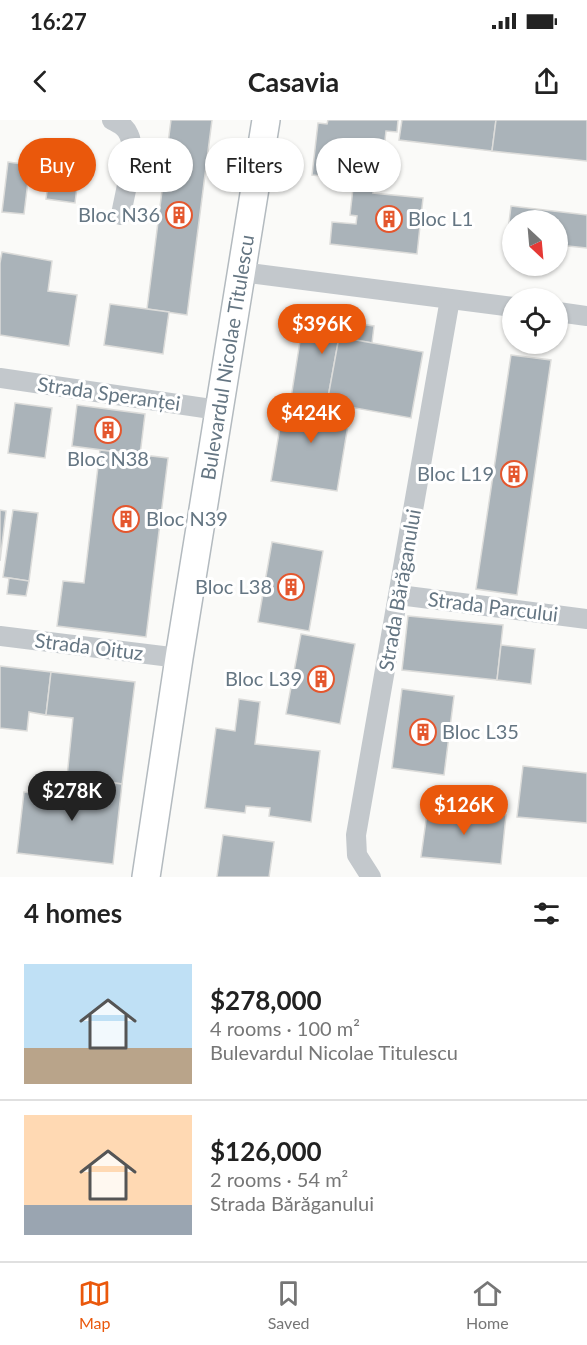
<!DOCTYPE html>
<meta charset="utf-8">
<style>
:root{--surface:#fff;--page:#f6f6f6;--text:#222;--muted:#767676;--line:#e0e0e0;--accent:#ea580c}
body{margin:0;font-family:Lato,sans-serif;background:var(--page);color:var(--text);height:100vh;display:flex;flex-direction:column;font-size:22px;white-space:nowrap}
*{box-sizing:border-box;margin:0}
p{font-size:20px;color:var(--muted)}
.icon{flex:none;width:33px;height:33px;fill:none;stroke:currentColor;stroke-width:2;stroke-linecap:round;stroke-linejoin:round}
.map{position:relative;height:757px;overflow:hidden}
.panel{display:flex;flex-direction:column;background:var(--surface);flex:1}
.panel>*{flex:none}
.top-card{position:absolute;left:18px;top:18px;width:552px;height:54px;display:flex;gap:12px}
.needle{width:39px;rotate:154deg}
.fabs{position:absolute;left:502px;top:90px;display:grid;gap:12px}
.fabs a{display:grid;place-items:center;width:66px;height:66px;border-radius:50%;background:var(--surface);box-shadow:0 2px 4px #0004;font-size:30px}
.price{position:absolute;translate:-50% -51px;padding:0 14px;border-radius:21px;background:var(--accent);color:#fff;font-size:20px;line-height:39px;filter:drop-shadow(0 2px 3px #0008)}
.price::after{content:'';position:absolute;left:50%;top:36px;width:18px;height:14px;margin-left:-9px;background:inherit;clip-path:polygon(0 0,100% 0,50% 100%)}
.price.current{background:#222;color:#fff}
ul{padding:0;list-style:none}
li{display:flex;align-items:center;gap:18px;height:150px;padding:0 24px}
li+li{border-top:2px solid var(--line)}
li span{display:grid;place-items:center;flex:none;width:168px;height:120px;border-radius:0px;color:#555}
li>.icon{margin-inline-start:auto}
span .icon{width:72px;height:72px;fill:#fffc;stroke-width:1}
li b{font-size:26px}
h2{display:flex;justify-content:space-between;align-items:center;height:72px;padding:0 24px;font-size:26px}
.chip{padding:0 21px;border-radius:27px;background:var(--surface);box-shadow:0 2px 4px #0004;font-size:21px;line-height:54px}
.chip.current{background:var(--accent);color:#fff}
.status{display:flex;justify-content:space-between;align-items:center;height:42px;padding:0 30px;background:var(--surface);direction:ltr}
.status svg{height:16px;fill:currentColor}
header{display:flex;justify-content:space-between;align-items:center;height:78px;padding:0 24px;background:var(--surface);font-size:27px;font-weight:700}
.dock{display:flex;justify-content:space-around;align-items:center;height:84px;border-top:2px solid var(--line);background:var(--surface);font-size:16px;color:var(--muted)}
.dock a{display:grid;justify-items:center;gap:3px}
.dock .current{color:var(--accent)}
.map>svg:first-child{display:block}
</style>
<div class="status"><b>16:27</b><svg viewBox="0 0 49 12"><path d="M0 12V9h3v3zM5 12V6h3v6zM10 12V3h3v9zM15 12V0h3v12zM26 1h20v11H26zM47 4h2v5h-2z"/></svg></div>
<header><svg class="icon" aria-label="back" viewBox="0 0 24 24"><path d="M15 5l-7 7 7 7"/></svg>Casavia<svg class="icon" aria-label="share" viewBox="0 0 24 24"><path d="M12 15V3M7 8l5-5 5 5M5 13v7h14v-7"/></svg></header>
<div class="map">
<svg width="587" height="757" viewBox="0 0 587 757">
<rect width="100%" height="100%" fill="#fafaf8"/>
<!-- building -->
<g fill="#aab3b9" stroke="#dcdcda" stroke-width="1.5">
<path d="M 171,0 L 212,0 L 187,195 L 147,189 Z"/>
<path d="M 328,0 L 398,0 L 397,12 L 386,11 L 383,38 L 378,37 L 375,62 L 354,59 L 355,46 L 345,45 L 344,58 L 312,55 L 318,3 L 327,4 Z"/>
<path d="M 402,0 L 496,0 L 492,31 L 399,20 Z"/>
<path d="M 496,0 L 587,0 L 587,41 L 492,31 Z"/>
<path d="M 52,32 L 81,36 L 75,83 L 46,79 Z"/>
<path d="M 8,42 L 30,45 L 24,94 L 2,92 Z"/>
<path d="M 354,59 L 375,62 L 373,73 L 423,78 L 417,134 L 330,124 L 332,102 L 356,104 L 357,96 L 350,95 Z"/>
<path d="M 511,86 L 587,95 L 587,128 L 558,125 L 558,100 L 513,100 L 513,120 L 507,119 Z"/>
<path d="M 2,132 L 52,141 L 48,171 L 77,175 L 69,226 L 0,215 L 0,143 Z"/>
<path d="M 110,184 L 169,192 L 163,234 L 104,225 Z"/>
<path d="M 304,196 L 374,206 L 372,223 L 339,217 L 327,283 L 291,278 Z"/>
<path d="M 339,217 L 423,232 L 411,298 L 327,283 Z"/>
<path d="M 511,235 L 551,240 L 517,475 L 476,469 Z"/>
<path d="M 285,277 L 351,287 L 337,371 L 271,361 Z"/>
<path d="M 15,283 L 52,288 L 45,338 L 8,333 Z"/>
<path d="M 77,285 L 145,294 L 140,335 L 72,326 Z"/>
<path d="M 100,330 L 168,338 L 146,517 L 57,506 L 63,461 L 84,463 Z"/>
<path d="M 0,390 L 6,391 L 0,441 Z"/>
<path d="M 13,390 L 38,393 L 29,461 L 3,457 Z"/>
<path d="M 272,422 L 323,431 L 309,511 L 258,502 Z"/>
<path d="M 9,458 L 29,461 L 26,476 L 7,474 Z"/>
<path d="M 408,496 L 503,505 L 497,560 L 402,550 Z"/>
<path d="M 301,514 L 355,524 L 340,604 L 286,594 Z"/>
<path d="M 501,525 L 535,529 L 531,564 L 497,560 Z"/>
<path d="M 0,546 L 51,552 L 46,595 L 29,592 L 27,611 L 0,608 Z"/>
<path d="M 51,552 L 135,562 L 122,664 L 67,657 L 73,598 L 46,595 Z"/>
<path d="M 402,569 L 454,576 L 444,655 L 392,648 Z"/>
<path d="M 239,579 L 260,582 L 255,624 L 320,631 L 311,702 L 269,696 L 270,688 L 246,686 L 245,693 L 205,688 L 216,608 L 235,611 Z"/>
<path d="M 523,646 L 587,653 L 587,703 L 517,697 Z"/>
<path d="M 67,657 L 122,664 L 113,744 L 17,733 L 24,672 L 65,677 Z"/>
<path d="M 428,686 L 506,695 L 501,744 L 421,737 Z"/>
<path d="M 223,715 L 274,722 L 269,757 L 217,757 Z"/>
</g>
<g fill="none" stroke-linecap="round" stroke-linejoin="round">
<defs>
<g id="secondary">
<path id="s1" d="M 146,757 L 179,538 L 266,0"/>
</g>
</defs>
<!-- secondary casing -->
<use href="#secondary" stroke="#b3babf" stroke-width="30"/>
<!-- street -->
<g stroke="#c3c8cc" stroke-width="20">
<path d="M 112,0 C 120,4 126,7 129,15 C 137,32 124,76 121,95"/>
<path d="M 242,152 L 513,187"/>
<path d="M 558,192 L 587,196"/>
<path d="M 0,258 L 218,290"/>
<path d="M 399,475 L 587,499"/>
<path d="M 0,516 L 179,538"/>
<path d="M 371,757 L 357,735 L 356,715 L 450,179"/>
</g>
<!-- secondary -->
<use href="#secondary" stroke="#fff" stroke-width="27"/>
</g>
<!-- icons -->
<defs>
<symbol id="building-ring" viewBox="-11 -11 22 22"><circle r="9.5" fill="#fff" stroke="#e4572e" stroke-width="1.5"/><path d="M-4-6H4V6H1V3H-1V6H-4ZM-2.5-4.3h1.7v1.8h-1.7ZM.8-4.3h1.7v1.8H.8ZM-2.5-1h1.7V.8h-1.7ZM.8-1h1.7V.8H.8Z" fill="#e4572e"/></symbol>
</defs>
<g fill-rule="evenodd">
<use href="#building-ring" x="164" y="80" width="30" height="30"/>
<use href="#building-ring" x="374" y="84" width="30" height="30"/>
<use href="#building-ring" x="93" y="295" width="30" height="30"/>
<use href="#building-ring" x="499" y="339" width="30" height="30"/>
<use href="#building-ring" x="111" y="384" width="30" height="30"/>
<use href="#building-ring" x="276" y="452" width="30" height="30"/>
<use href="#building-ring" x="306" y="544" width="30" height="30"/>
<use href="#building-ring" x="408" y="597" width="30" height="30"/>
</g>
<g text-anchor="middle" stroke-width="6" stroke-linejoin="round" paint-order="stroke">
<!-- poi labels -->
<g font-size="20" fill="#657683" stroke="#fff" text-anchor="end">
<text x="160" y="102">Bloc N36</text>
<text x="408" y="106" text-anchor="start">Bloc L1</text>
<text x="108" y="346" text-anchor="middle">Bloc N38</text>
<text x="494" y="361">Bloc L19</text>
<text x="146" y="406" text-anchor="start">Bloc N39</text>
<text x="272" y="474">Bloc L38</text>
<text x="302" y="566">Bloc L39</text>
<text x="442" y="619" text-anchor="start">Bloc L35</text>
</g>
<!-- street labels -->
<g font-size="20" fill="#657683" stroke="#fff">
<text dy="7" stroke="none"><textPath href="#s1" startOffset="526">Bulevardul Nicolae Titulescu</textPath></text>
<text transform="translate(109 274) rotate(8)" y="7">Strada Speranței</text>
<text transform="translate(400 470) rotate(-80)" y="7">Strada Bărăganului</text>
<text transform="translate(493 487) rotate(7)" y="7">Strada Parcului</text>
<text transform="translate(89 527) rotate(7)" y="7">Strada Oituz</text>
</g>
</g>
</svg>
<div class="fabs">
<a><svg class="needle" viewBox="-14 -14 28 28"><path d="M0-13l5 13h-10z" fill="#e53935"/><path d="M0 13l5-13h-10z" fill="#767676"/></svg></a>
<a><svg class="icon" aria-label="locate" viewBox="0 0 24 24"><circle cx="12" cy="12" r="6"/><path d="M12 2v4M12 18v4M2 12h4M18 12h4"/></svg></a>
</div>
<b class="price" style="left:322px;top:235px">$396K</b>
<b class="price" style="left:311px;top:324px">$424K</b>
<b class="price current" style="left:72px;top:702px">$278K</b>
<b class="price" style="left:464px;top:716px">$126K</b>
<div class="top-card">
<a class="chip current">Buy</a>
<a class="chip">Rent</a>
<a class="chip">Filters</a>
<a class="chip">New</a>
</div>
</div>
<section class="panel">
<h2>4 homes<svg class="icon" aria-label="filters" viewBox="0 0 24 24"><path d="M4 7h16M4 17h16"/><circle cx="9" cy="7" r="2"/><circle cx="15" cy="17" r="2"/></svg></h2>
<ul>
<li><span style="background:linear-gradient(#bfe0f5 70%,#b9a48a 0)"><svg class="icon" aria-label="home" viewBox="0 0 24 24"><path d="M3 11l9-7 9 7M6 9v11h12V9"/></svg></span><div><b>$278,000</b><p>4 rooms · 100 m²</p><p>Bulevardul Nicolae Titulescu</p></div></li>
<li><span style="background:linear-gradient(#ffd9b3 75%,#9aa5b1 0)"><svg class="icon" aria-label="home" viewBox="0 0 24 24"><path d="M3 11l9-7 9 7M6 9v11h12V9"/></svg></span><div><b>$126,000</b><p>2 rooms · 54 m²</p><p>Strada Bărăganului</p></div></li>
</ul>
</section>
<nav class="dock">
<a class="current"><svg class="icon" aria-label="map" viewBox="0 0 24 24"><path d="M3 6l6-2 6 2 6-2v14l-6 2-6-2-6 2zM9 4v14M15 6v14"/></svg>Map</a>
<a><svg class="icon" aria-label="saved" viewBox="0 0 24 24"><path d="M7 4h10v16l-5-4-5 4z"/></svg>Saved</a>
<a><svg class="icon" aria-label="home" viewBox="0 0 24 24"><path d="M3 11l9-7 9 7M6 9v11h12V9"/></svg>Home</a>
</nav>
